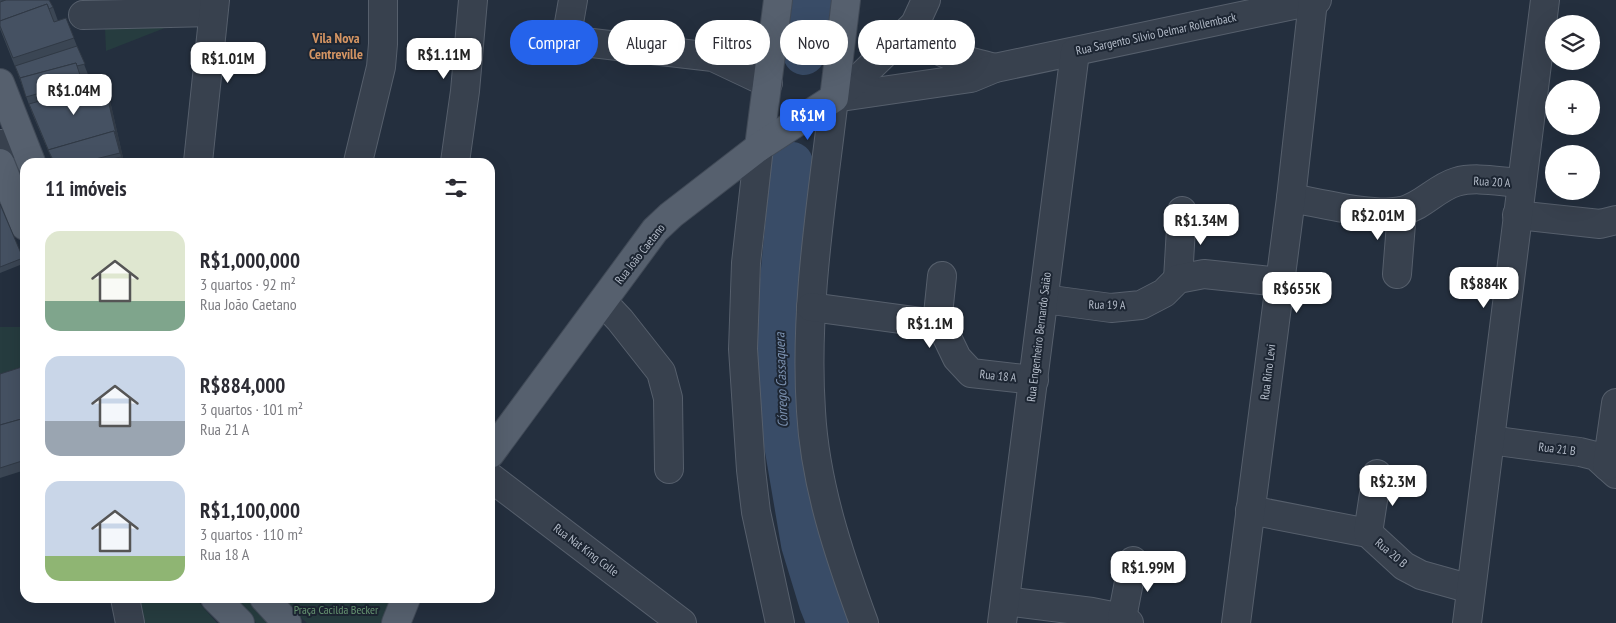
<!DOCTYPE html>
<html lang="pt">
<meta charset="utf-8">
<style>
:root{--surface:#fff;--page:#f7f7f7;--text:#2b2b33;--muted:#7c7c81;--accent:#2563eb}
body{margin:0;font-family:"PT Sans Narrow",sans-serif;background:var(--page);color:var(--text);height:100vh;display:flex;flex-direction:column;font-size:19px;white-space:nowrap}
*{box-sizing:border-box;margin:0}
p{font-size:16px;color:var(--muted)}
.icon{flex:none;width:28px;height:28px;fill:none;stroke:currentColor;stroke-width:2;stroke-linecap:round;stroke-linejoin:round}
.map{position:relative;flex:1;overflow:hidden}
.details{position:absolute;left:20px;top:158px;width:475px;height:445px;display:flex;flex-direction:column;background:var(--surface);border-radius:15px;box-shadow:0 5px 20px #0002}
.details>*{flex:none}
.banner{position:absolute;left:510px;top:20px;width:475px;height:45px;display:flex;gap:10px}
.buttons{position:absolute;left:1545px;top:15px;display:grid;gap:10px}
.buttons a{display:grid;place-items:center;width:55px;height:55px;border-radius:50%;background:var(--surface);box-shadow:0 5px 20px #0002;font-size:25px}
.price{position:absolute;translate:-50% -42px;padding:0 11px;border-radius:10px;background:#fff;color:#222;font-size:16px;line-height:32px;filter:drop-shadow(0 1px 2px #0008)}
.price::after{content:'';position:absolute;left:50%;top:30px;width:15px;height:11px;margin-left:-8px;background:inherit;clip-path:polygon(0 0,100% 0,50% 100%)}
.price.active{background:var(--accent);color:#fff}
ul{padding:0;list-style:none}
li{display:flex;align-items:center;gap:15px;height:125px;padding:0 25px}
li span{display:grid;place-items:center;flex:none;width:140px;height:100px;border-radius:15px;color:#555}
li>.icon{margin-inline-start:auto}
span .icon{width:60px;height:60px;fill:#fffc;stroke-width:1}
li b{font-size:21px}
h2{display:flex;justify-content:space-between;align-items:center;height:60px;padding:0 25px;font-size:21px}
.pill{padding:0 18px;border-radius:22px;background:var(--surface);box-shadow:0 5px 20px #0002;font-size:18px;line-height:45px}
.pill.active{background:var(--accent);color:#fff}
.map>svg:first-child{display:block}
</style>
<div class="map">
<svg width="1616" height="623" viewBox="0 0 1616 623">
<rect width="100%" height="100%" fill="#242f3e"/>
<!-- green -->
<g fill="#263c3f">
<path d="M 175,24 L 106,51 L 105,28 Z"/>
<path d="M 0,327 L 25,327 L 25,368 L 0,376 Z"/>
<path d="M 138,598 L 195,598 L 217,623 L 143,623 Z"/>
<path d="M 233,598 L 251,598 L 275,623 L 256,623 Z"/>
<path d="M 280,598 L 391,598 L 392,618 L 388,623 L 307,623 Z"/>
</g>
<g fill="none" stroke-linecap="round" stroke-linejoin="round">
<!-- river -->
<g stroke="#394c67" stroke-width="42">
<path d="M 804,54 L 812,0"/>
<path d="M 792,163 L 778,312 L 778,372 L 781,421 L 802,544 L 820,603 L 828,623"/>
</g>
<defs>
<g id="minor">
<path d="M 573,0 L 566,40 L 713,57 L 768,83"/>
<path d="M 83,15 L 213,12"/>
<path d="M 915,24 C 930,57 963,59 995,68"/>
<path d="M 834,98 C 822,202 804,307 811,411 C 815,484 839,555 864,623"/>
<path d="M 834,98 L 971,78 L 995,68 L 1317,0"/>
<path d="M 834,98 L 858,79 L 915,24 L 926,0"/>
<path d="M 0,144 L 23,144"/>
<path d="M 759,147 L 746,263 L 743,349 L 751,470 L 756,512 L 780,623"/>
<path d="M 198,162 L 215,0"/>
<path d="M 358,162 L 381,67 L 383,44 L 383,0"/>
<path d="M 455,162 L 465,91 L 473,0"/>
<path d="M 1291,198 C 1320,203 1374,217 1402,211 C 1423,206 1436,188 1456,182 C 1476,176 1501,182 1522,183"/>
<path d="M 1517,215 L 1600,224 L 1616,220"/>
<path d="M 1397,274 L 1402,211"/>
<path d="M 1178,279 L 1182,211"/>
<path d="M 1044,299 L 1111,308 L 1141,305 L 1164,293 L 1178,279 L 1204,274 L 1280,282"/>
<path d="M 603,302 L 620,320 L 661,372 L 668,398 L 669,469"/>
<path d="M 811,307 L 937,324 L 944,331 L 957,358 L 971,373 L 1034,380"/>
<path d="M 937,324 L 942,276"/>
<path d="M 1490,440 L 1580,452 L 1596,456 L 1616,474"/>
<path d="M 1607,466 L 1616,403"/>
<path d="M 490,477 L 682,623"/>
<path d="M 1250,510 L 1368,533 L 1404,566 L 1421,575 L 1471,589"/>
<path d="M 1368,533 L 1377,474"/>
<path d="M 125,598 L 130,623"/>
<path d="M 1005,601 L 1092,612 L 1122,618 L 1129,623"/>
<path d="M 1122,618 L 1133,561"/>
<path d="M 1002,623 L 1075,52"/>
<path d="M 1236,623 L 1291,198 L 1313,1"/>
<path d="M 1467,623 L 1545,0"/>
</g>
<g id="major">
<path d="M 0,83 L 31,162"/>
<path d="M 759,147 L 778,0"/>
<path d="M 0,163 L 25,226"/>
<path d="M 490,454 L 655,230 L 671,215 L 759,147 L 834,98 L 846,0"/>
<path d="M 215,598 L 240,623"/>
<path d="M 264,598 L 287,623"/>
<path d="M 396,623 L 406,598"/>
</g>
</defs>
<!-- minor casing -->
<use href="#minor" stroke="#565f6c" stroke-width="30"/>
<!-- major casing -->
<use href="#major" stroke="#414a57" stroke-width="30"/>
<!-- minor -->
<use href="#minor" stroke="#38414e" stroke-width="28"/>
<!-- major -->
<use href="#major" stroke="#56606e" stroke-width="28"/>
</g>
<!-- wall -->
<g fill="#3b4654">
<path d="M 0,0 L 53,7 L 58,21 L 66,18 L 89,77 L 82,79 L 85,89 L 108,92 L 124,162 L 53,162 L 32,113 L 18,74 L 0,29 Z"/>
<path d="M 0,204 L 25,263 L 0,273 Z"/>
<path d="M 25,366 L 25,470 L 0,478 L 0,374 Z"/>
</g>
<!-- shaded-wall -->
<path fill="#303945" d="M 104,83 L 108,92 L 124,162 L 123,162 L 120,153 Z"/>
<!-- building -->
<g fill="#455162" stroke="#303945">
<path d="M 6,0 L 49,0 L 53,7 L 49,9 L 47,4 L 0,21 L 0,2 Z"/>
<path d="M 47,4 L 54,22 L 66,18 L 74,38 L 13,58 L 0,26 L 0,21 Z"/>
<path d="M 77,46 L 85,64 L 77,66 L 76,63 L 20,78 L 15,66 Z"/>
<path d="M 76,63 L 82,81 L 26,97 L 20,78 Z"/>
<path d="M 104,83 L 116,134 L 114,131 L 48,150 L 50,154 L 29,104 Z"/>
<path d="M 114,131 L 120,153 L 83,162 L 54,162 L 48,150 Z"/>
<path d="M 121,157 L 123,162 L 99,162 Z"/>
<path d="M 0,204 L 23,258 L 0,267 Z"/>
<path d="M 25,366 L 25,418 L 0,425 L 0,374 Z"/>
<path d="M 25,418 L 25,460 L 0,468 L 0,425 Z"/>
</g>
<g text-anchor="middle" stroke-width="4" stroke-linejoin="round" paint-order="stroke">
<!-- street labels -->
<g font-size="12" fill="#b4bcc9" stroke="#1d2633">
<text transform="translate(1156 34) rotate(-12)" y="4">Rua Sargento Silvio Delmar Rollemback</text>
<text transform="translate(1492 182) rotate(3)" y="4">Rua 20 A</text>
<text transform="translate(640 254) rotate(-52)" y="4">Rua João Caetano</text>
<text transform="translate(1107 305) rotate(1)" y="4">Rua 19 A</text>
<text transform="translate(1039 337) rotate(-83)" y="4">Rua Engenheiro Bernardo Saião</text>
<text transform="translate(1268 372) rotate(-83)" y="4">Rua Rino Levi</text>
<text transform="translate(998 376) rotate(6)" y="4">Rua 18 A</text>
<text transform="translate(1557 449) rotate(7)" y="4">Rua 21 B</text>
<text transform="translate(586 550) rotate(37)" y="4">Rua Nat King Colle</text>
<text transform="translate(1391 553) rotate(40)" y="4">Rua 20 B</text>
</g>
<!-- park labels -->
<g font-size="12" fill="#6b9a76" stroke="#1d2633">
<text x="336" y="614">Praça Cacilda Becker</text>
</g>
<!-- neighbourhood labels -->
<g font-size="14" font-weight="bold" fill="#d59563" stroke="#1d2633">
<text x="336" y="43">Vila Nova<tspan x="336" dy="16">Centreville</tspan></text>
</g>
<!-- water labels -->
<g font-size="14" font-style="italic" fill="#7c92b1" stroke="#1d2633">
<text transform="translate(781 380) rotate(-92)" y="5">Córrego Cassaquera</text>
</g>
</g>
</svg>
<div class="buttons">
<a><svg class="icon" aria-label="layers" viewBox="0 0 24 24"><path d="M12 4l9 5-9 5-9-5zM3 14l9 5 9-5"/></svg></a>
<a>+</a>
<a>−</a>
</div>
<b class="price" style="left:444px;top:80px">R$1.11M</b>
<b class="price" style="left:228px;top:84px">R$1.01M</b>
<b class="price" style="left:74px;top:116px">R$1.04M</b>
<b class="price active" style="left:808px;top:141px">R$1M</b>
<b class="price" style="left:1378px;top:241px">R$2.01M</b>
<b class="price" style="left:1201px;top:246px">R$1.34M</b>
<b class="price" style="left:1484px;top:309px">R$884K</b>
<b class="price" style="left:1297px;top:314px">R$655K</b>
<b class="price" style="left:930px;top:349px">R$1.1M</b>
<b class="price" style="left:1393px;top:507px">R$2.3M</b>
<b class="price" style="left:1148px;top:593px">R$1.99M</b>
<div class="banner">
<a class="pill active">Comprar</a>
<a class="pill">Alugar</a>
<a class="pill">Filtros</a>
<a class="pill">Novo</a>
<a class="pill">Apartamento</a>
</div>
<section class="details">
<h2>11 imóveis<svg class="icon" aria-label="filters" viewBox="0 0 24 24"><path d="M4 7h16M4 17h16"/><circle cx="9" cy="7" r="2"/><circle cx="15" cy="17" r="2"/></svg></h2>
<ul>
<li><span style="background:linear-gradient(#dfe7d0 70%,#7fa58c 0)"><svg class="icon" aria-label="home" viewBox="0 0 24 24"><path d="M3 11l9-7 9 7M6 9v11h12V9"/></svg></span><div><b>R$1,000,000</b><p>3 quartos · 92 m²</p><p>Rua João Caetano</p></div></li>
<li><span style="background:linear-gradient(#c9d6e8 65%,#9aa5b1 0)"><svg class="icon" aria-label="home" viewBox="0 0 24 24"><path d="M3 11l9-7 9 7M6 9v11h12V9"/></svg></span><div><b>R$884,000</b><p>3 quartos · 101 m²</p><p>Rua 21 A</p></div></li>
<li><span style="background:linear-gradient(#c9d6e8 75%,#8fb573 0)"><svg class="icon" aria-label="home" viewBox="0 0 24 24"><path d="M3 11l9-7 9 7M6 9v11h12V9"/></svg></span><div><b>R$1,100,000</b><p>3 quartos · 110 m²</p><p>Rua 18 A</p></div></li>
</ul>
</section>
</div>
